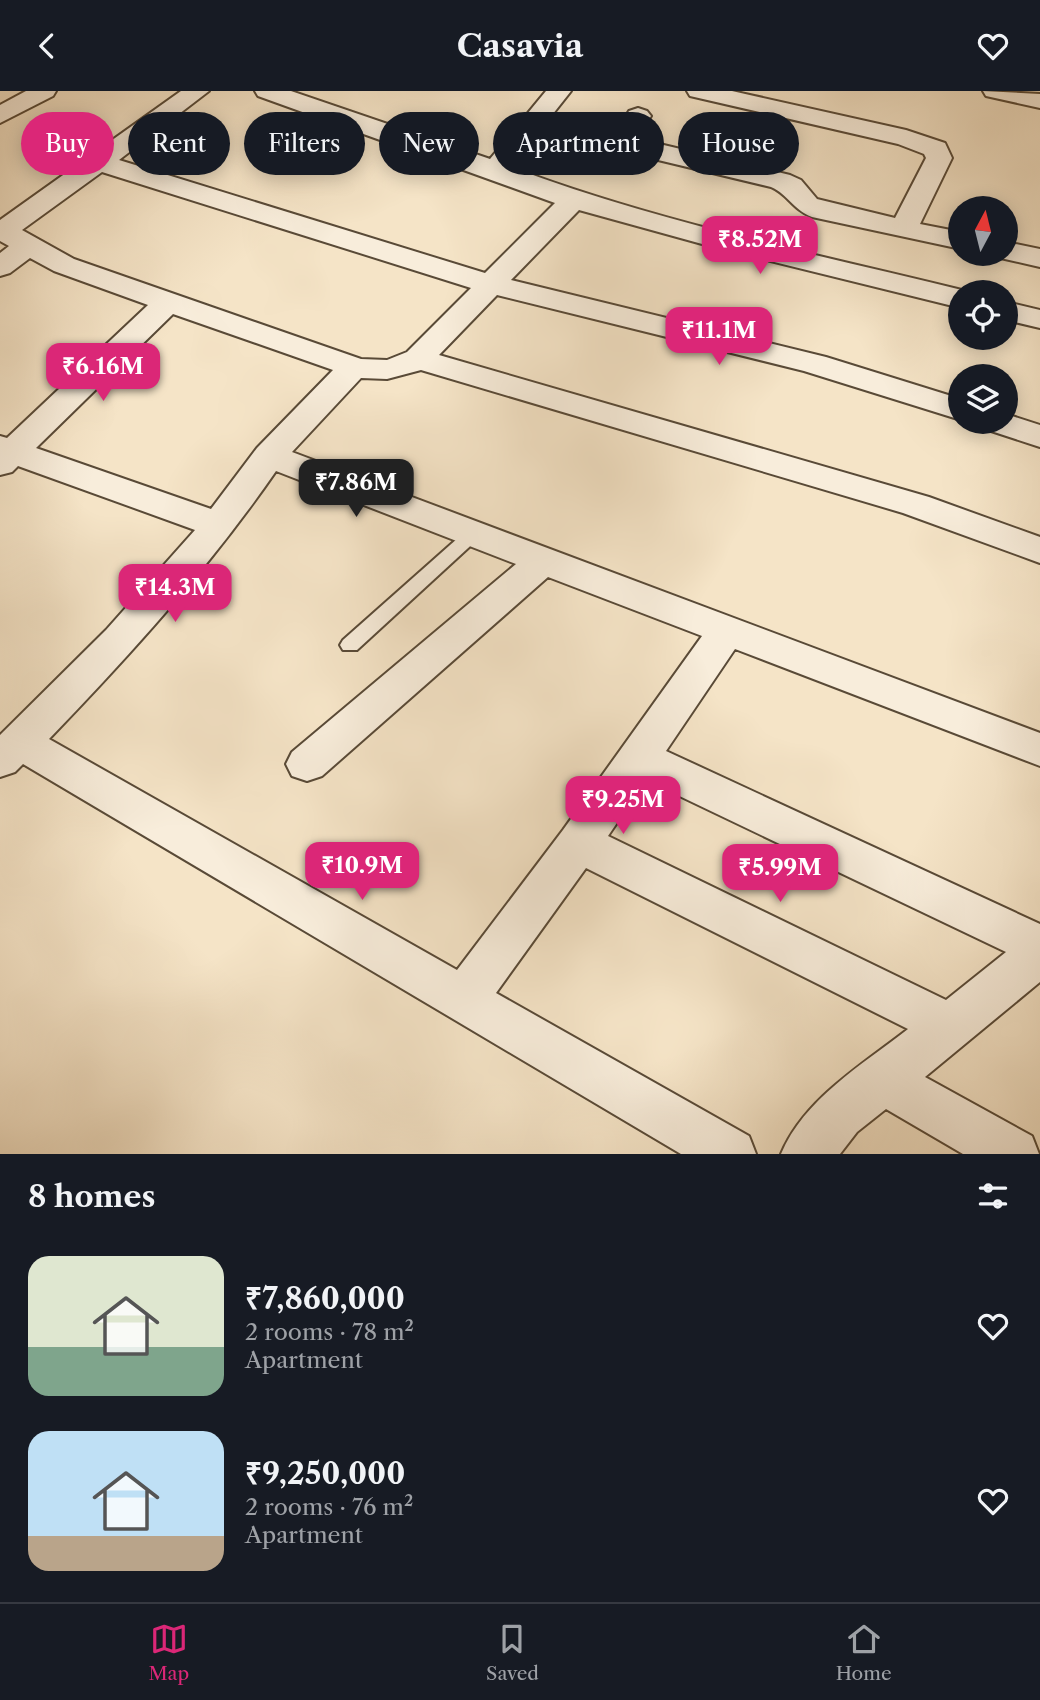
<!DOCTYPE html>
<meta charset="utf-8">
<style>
:root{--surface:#171b24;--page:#242831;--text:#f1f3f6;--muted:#9ea1a6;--line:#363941;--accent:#db2777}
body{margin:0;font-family:"Libre Caslon Text",serif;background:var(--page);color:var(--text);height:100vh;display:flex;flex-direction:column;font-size:26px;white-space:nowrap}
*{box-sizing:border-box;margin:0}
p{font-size:23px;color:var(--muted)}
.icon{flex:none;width:38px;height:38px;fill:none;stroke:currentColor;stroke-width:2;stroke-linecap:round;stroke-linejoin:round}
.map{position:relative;height:1063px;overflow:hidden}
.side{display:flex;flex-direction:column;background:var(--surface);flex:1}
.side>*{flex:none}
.hud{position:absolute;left:21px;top:21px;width:999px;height:63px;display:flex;gap:14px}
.needle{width:46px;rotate:7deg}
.controls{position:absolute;left:948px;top:105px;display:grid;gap:14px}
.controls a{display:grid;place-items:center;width:70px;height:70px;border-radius:50%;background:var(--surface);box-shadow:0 4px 18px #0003;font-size:35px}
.price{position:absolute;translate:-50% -60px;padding:0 16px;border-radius:14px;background:var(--accent);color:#fff;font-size:23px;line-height:46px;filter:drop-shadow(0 2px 4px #0008)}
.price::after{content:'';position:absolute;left:50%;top:42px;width:21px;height:16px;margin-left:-10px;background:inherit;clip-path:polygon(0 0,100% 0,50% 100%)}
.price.selected{background:#222;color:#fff}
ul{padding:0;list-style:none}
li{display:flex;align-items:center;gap:21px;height:175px;padding:0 28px}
li span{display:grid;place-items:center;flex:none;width:196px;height:140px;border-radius:21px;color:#555}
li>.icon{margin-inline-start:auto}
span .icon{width:84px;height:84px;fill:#fffc;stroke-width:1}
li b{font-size:30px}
h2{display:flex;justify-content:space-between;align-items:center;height:84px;padding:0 28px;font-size:30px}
.pill{padding:0 24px;border-radius:32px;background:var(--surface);box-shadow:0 4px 18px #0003;font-size:24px;line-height:63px}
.pill.selected{background:var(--accent);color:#fff}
header{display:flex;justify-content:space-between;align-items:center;height:91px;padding:0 28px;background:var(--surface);font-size:32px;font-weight:800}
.dock{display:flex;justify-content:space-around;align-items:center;height:98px;border-top:2px solid var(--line);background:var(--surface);font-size:19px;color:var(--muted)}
.dock a{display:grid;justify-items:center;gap:4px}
.dock .selected{color:var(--accent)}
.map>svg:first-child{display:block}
</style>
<header><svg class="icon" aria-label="back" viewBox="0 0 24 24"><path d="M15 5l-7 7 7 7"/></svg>Casavia<svg class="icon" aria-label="heart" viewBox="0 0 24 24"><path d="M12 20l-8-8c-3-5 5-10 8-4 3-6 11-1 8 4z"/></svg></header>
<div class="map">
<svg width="1040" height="1063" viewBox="0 0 1040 1063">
<rect width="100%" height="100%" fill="#f5e4c7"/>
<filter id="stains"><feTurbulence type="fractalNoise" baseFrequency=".00286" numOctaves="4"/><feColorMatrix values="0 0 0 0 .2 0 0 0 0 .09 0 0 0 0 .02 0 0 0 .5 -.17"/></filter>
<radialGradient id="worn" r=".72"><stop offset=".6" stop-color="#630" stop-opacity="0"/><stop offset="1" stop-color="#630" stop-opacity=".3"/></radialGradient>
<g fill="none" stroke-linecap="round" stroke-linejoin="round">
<defs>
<path id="service" d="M 473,437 L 482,443 L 479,447 L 357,559 L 343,559 L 340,554 L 343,549 L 467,439 Z"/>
<g id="minor">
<path d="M 26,0 L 56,0 L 53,5 L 0,32 L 0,14 Z"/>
<path d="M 181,0 L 209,0 L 119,69 L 485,182 L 555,112 L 258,5 L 255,0 L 291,0 L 490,68 L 546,0 L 571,0 L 511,76 C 660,132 816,163 970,201 L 961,201 L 961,217 L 713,156 L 579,119 L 511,189 L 826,266 L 961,308 L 961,329 L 804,280 L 497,204 L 439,264 L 929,406 L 1040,446 L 1040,472 L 903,422 L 421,279 L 387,288 L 361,287 L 292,361 L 1040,642 L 1040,675 L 735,558 L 666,660 L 1040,833 L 1040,891 L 925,986 L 1032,1045 L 1039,1063 L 963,1063 L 886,1018 L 857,1041 L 840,1063 L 781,1063 C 804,1008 862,974 908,938 L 586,777 L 496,902 L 749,1045 L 756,1063 L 681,1063 L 23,673 L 15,681 L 0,686 L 0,644 L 106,539 L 195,439 L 18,375 L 12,381 L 0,384 L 0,345 L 7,347 L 148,214 L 54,180 L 30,167 L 10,182 L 0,185 L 0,162 L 9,155 L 0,150 L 0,129 ZM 102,81 L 471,197 L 407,261 L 387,269 L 361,268 L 74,168 L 22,139 ZM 173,223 L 333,279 L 257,357 L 211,418 L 36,357 ZM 276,380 L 516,473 L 292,661 L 286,673 L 292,685 L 307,690 L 322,685 L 548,486 L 702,545 L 563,739 L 457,879 L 49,648 C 131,563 209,477 276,380 ZM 646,689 L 1006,861 L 946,909 L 608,745 Z"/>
<path d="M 687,0 L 732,0 L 906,39 L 945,52 L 952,67 L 920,133 L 961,141 L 961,158 L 812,126 C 792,118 789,104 771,96 L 633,63 L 618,53 L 613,44 L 629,20 L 638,17 L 647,20 L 651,25 L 639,44 L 651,51 L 790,84 L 801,89 L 817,108 L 895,127 L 926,67 L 924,63 L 898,53 L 690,5 Z"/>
<path d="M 983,0 L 1040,3 L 1040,17 L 986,5 Z"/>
<path d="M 1006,151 L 1040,158 L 1040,176 L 996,166 L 994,163 L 1006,163 Z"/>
<path d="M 1006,211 L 1040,219 L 1040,237 L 1006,229 Z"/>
<path d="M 1006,323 L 1040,334 L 1040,356 L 985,338 L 980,331 L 1006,331 Z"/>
</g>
</defs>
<!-- service casing -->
<use href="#service" stroke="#594a37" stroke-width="4"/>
<!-- minor casing -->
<use href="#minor" stroke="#594a37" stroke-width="4"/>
<!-- service -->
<use href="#service" fill="#f8eddb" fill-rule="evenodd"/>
<!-- minor -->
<use href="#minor" fill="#f8eddb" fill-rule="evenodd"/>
</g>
<rect width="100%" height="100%" filter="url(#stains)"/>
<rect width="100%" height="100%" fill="url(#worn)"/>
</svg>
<div class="controls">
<a><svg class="needle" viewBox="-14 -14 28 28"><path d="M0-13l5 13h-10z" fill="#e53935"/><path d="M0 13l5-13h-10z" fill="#9ea1a6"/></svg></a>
<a><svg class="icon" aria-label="locate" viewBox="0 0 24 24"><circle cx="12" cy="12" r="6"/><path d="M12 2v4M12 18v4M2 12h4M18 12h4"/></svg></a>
<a><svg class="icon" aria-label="layers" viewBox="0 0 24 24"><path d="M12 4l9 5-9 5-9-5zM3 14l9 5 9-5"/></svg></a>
</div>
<b class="price" style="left:760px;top:185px">₹8.52M</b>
<b class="price" style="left:719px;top:276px">₹11.1M</b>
<b class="price" style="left:103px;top:312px">₹6.16M</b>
<b class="price selected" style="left:356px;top:428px">₹7.86M</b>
<b class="price" style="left:175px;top:533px">₹14.3M</b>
<b class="price" style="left:623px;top:745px">₹9.25M</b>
<b class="price" style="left:362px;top:811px">₹10.9M</b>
<b class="price" style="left:780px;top:813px">₹5.99M</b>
<div class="hud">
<a class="pill selected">Buy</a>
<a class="pill">Rent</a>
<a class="pill">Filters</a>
<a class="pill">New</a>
<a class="pill">Apartment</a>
<a class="pill">House</a>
</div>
</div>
<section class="side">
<h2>8 homes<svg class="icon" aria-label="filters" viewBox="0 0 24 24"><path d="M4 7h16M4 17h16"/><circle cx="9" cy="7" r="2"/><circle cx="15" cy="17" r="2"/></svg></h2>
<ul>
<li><span style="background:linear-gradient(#dfe7d0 65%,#7fa58c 0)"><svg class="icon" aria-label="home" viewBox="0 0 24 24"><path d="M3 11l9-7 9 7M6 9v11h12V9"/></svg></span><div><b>₹7,860,000</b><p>2 rooms · 78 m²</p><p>Apartment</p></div><svg class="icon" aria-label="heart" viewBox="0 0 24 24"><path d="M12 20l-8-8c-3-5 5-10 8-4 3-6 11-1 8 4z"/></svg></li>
<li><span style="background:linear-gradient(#bfe0f5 75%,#b9a48a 0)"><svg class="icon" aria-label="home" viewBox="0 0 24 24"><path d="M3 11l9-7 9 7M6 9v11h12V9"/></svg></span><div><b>₹9,250,000</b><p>2 rooms · 76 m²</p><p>Apartment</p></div><svg class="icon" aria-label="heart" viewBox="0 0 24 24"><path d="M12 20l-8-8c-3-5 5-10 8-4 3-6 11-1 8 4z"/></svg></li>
</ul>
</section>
<nav class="dock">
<a class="selected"><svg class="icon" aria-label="map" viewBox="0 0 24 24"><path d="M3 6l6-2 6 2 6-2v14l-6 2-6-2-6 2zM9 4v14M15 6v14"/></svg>Map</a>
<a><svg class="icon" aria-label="saved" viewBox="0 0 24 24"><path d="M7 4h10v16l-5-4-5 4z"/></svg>Saved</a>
<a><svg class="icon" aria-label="home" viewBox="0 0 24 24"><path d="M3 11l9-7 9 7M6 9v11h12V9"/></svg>Home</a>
</nav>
